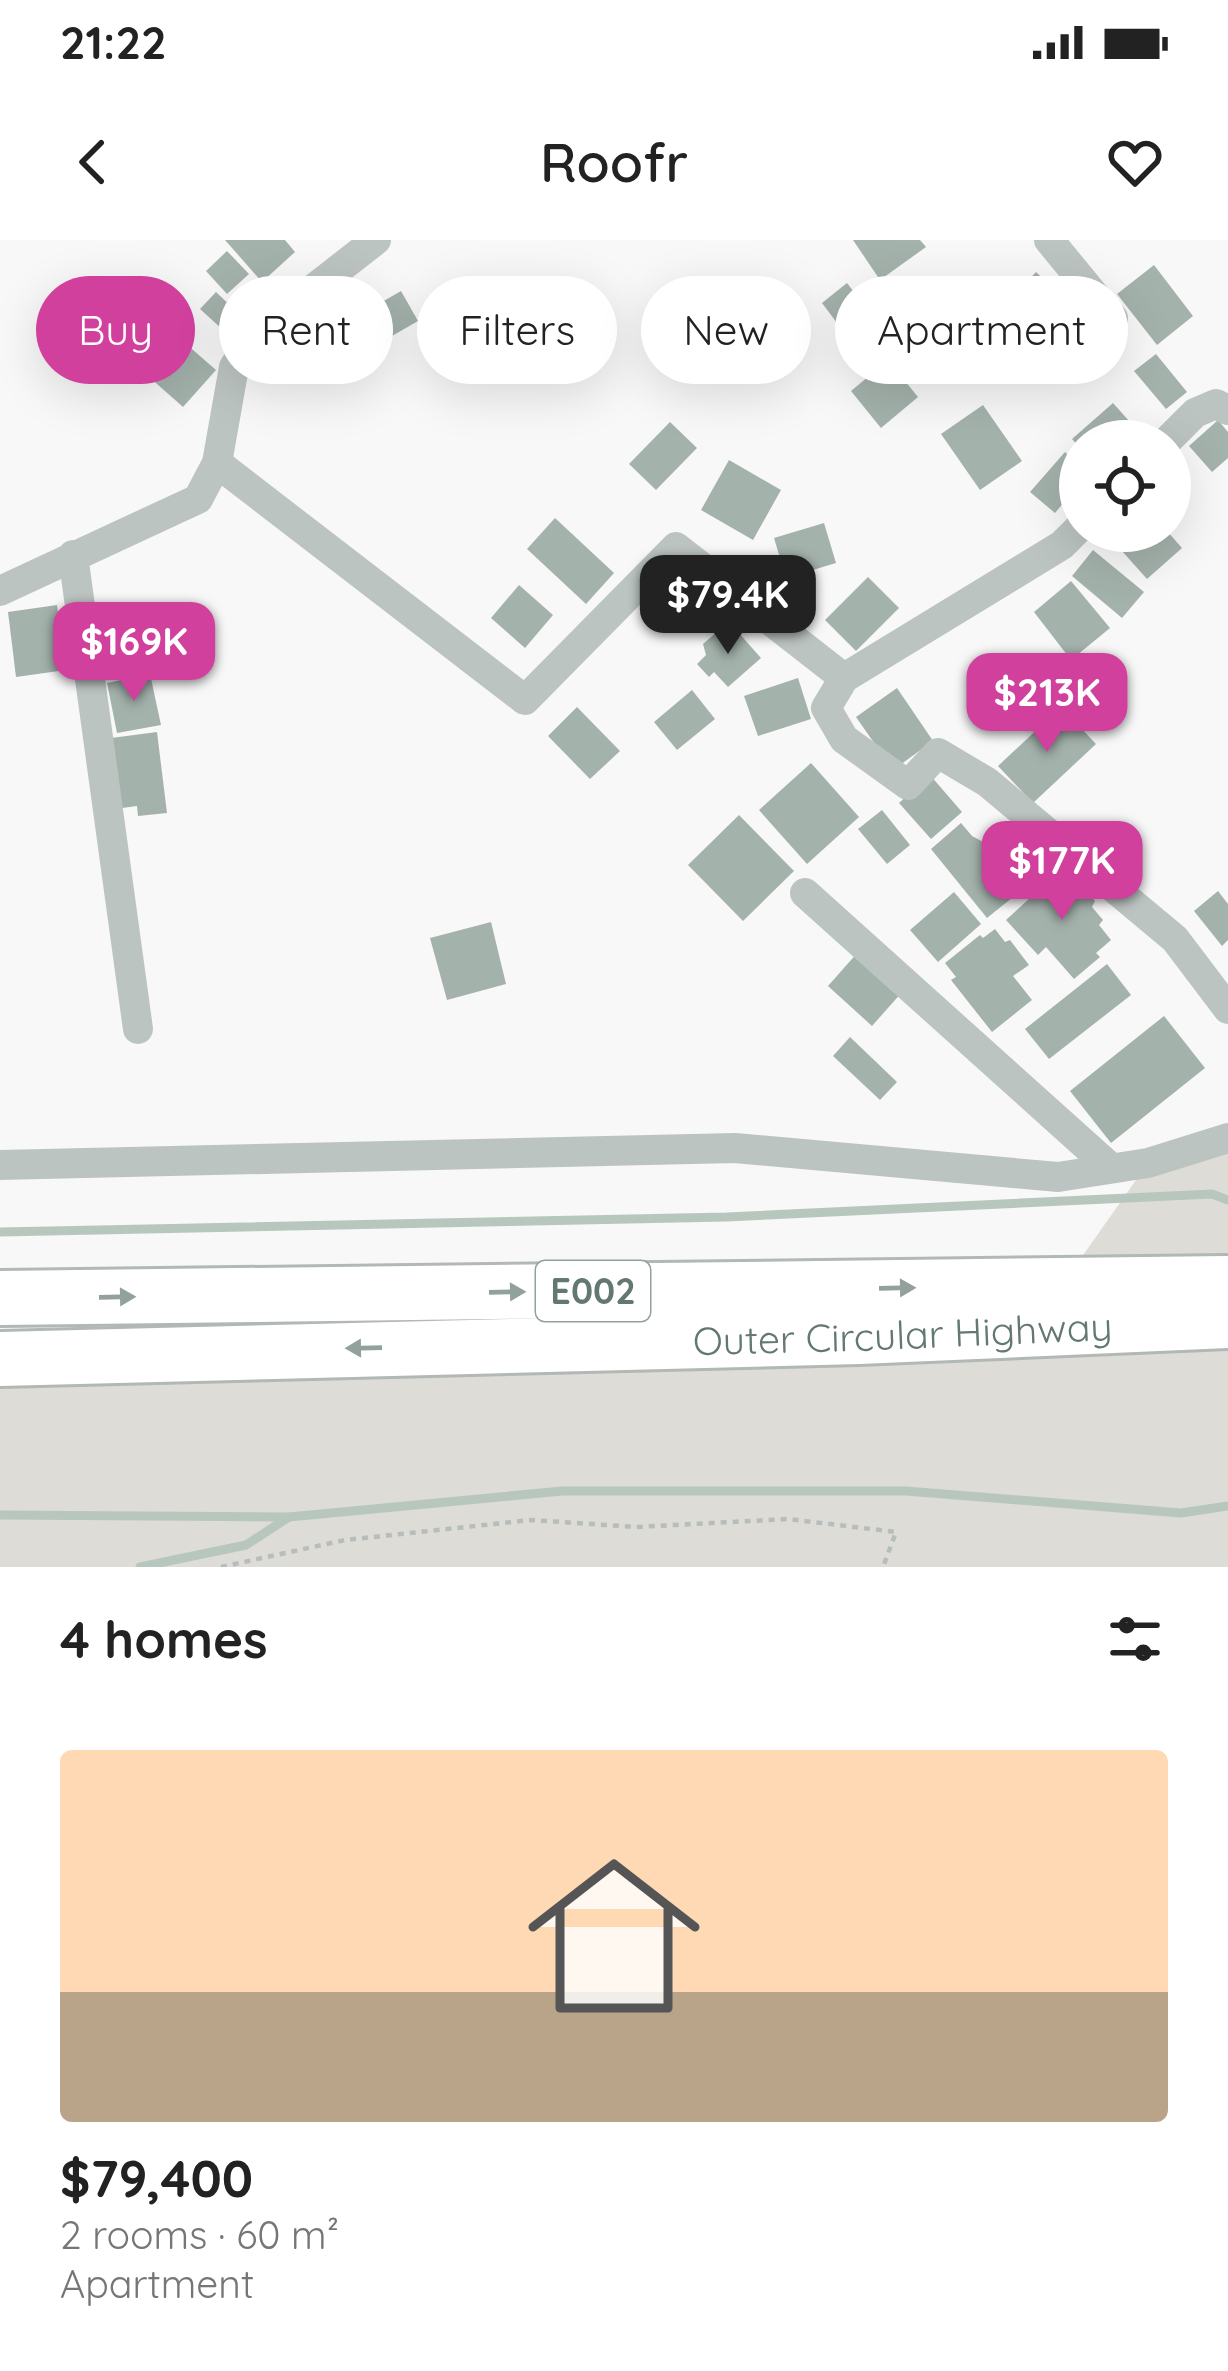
<!DOCTYPE html>
<meta charset="utf-8">
<style>
:root{--surface:#fff;--page:#f2f2f2;--text:#222;--muted:#767676;--line:#e0e0e0;--accent:#d1409d}
body{margin:0;font-family:Quicksand,sans-serif;background:var(--page);color:var(--text);height:100vh;display:flex;flex-direction:column;font-size:45px;white-space:nowrap}
*{box-sizing:border-box;margin:0}
p{font-size:39px;color:var(--muted)}
.icon{flex:none;width:66px;height:66px;fill:none;stroke:currentColor;stroke-width:2;stroke-linecap:round;stroke-linejoin:round}
.map{position:relative;height:1327px;overflow:hidden}
.details{display:flex;flex-direction:column;background:var(--surface);flex:1}
.details>*{flex:none}
.banner{position:absolute;left:36px;top:36px;width:1158px;height:108px;display:flex;gap:24px}
.tools{position:absolute;left:1059px;top:180px;display:grid;gap:24px}
.tools a{display:grid;place-items:center;width:132px;height:132px;border-radius:50%;background:var(--surface);box-shadow:0 12px 48px #0002;font-size:60px}
.price{position:absolute;translate:-50% -102px;padding:0 27px;border-radius:24px;background:var(--accent);color:#fff;font-size:39px;line-height:78px;filter:drop-shadow(0 3px 6px #0008)}
.price::after{content:'';position:absolute;left:50%;top:72px;width:36px;height:27px;margin-left:-18px;background:inherit;clip-path:polygon(0 0,100% 0,50% 100%)}
.price.on{background:#222;color:#fff}
ul{padding:0;list-style:none}
li{display:grid;align-content:center;gap:24px;height:636px;padding:0 60px}
li+li{border-top:3px solid var(--line)}
li span{display:grid;place-items:center;height:372px;border-radius:12px;color:#555}
li>.icon{margin-inline-start:auto}
span .icon{width:216px;height:216px;fill:#fffc;stroke-width:1}
li b{font-size:51px}
h2{display:flex;justify-content:space-between;align-items:center;height:144px;padding:0 60px;font-size:51px}
.pill{padding:0 42px;border-radius:54px;background:var(--surface);box-shadow:0 12px 48px #0002;font-size:42px;line-height:108px}
.pill.on{background:var(--accent);color:#fff}
.status{display:flex;justify-content:space-between;align-items:center;height:84px;padding:0 60px;background:var(--surface);direction:ltr}
.status svg{height:33px;fill:currentColor}
header{display:flex;justify-content:space-between;align-items:center;height:156px;padding:0 60px;background:var(--surface);font-size:54px;font-weight:600}
.map>svg:first-child{display:block}
</style>
<div class="status"><b>21:22</b><svg viewBox="0 0 49 12"><path d="M0 12V9h3v3zM5 12V6h3v6zM10 12V3h3v9zM15 12V0h3v12zM26 1h20v11H26zM47 4h2v5h-2z"/></svg></div>
<header><svg class="icon" aria-label="back" viewBox="0 0 24 24"><path d="M15 5l-7 7 7 7"/></svg>Roofr<svg class="icon" aria-label="heart" viewBox="0 0 24 24"><path d="M12 20l-8-8c-3-5 5-10 8-4 3-6 11-1 8 4z"/></svg></header>
<div class="map">
<svg width="1228" height="1327" viewBox="0 0 1228 1327">
<rect width="100%" height="100%" fill="#f9f8f8"/>
<!-- green -->
<path fill="#dedcd7" d="M 1228,898 L 1228,1327 L 0,1327 L 0,1141 L 1019,1106 L 1148,923 Z"/>
<g fill="none" stroke-linecap="round" stroke-linejoin="round">
<!-- stream -->
<g stroke="#b8c7be" stroke-width="9">
<path d="M 0,992 L 727,977 L 1212,954 L 1228,960"/>
<path d="M 0,1275 L 289,1277 L 562,1251 L 906,1251 L 1181,1273 L 1228,1266"/>
<path d="M 140,1327 L 246,1305 L 289,1277"/>
</g>
</g>
<!-- building -->
<g fill="#a4b2ac">
<path d="M 225,0 L 285,0 L 295,12 L 262,42 Z"/>
<path d="M 853,0 L 920,0 L 926,7 L 880,40 Z"/>
<path d="M 227,11 L 249,34 L 227,54 L 206,31 Z"/>
<path d="M 1154,25 L 1193,76 L 1157,105 L 1117,54 Z"/>
<path d="M 1036,32 L 1061,56 L 1032,86 L 1007,63 Z"/>
<path d="M 847,43 L 881,87 L 855,107 L 822,63 Z"/>
<path d="M 401,51 L 418,81 L 392,96 L 375,66 Z"/>
<path d="M 216,52 L 238,73 L 222,89 L 200,69 Z"/>
<path d="M 153,75 L 216,130 L 183,167 L 121,112 Z"/>
<path d="M 1156,114 L 1187,152 L 1166,169 L 1134,131 Z"/>
<path d="M 888,120 L 918,157 L 881,188 L 851,151 Z"/>
<path d="M 1113,163 L 1147,201 L 1080,201 L 1080,208 L 1072,199 Z"/>
<path d="M 983,165 L 1022,221 L 980,250 L 941,194 Z"/>
<path d="M 1218,180 L 1228,192 L 1228,218 L 1212,232 L 1189,206 Z"/>
<path d="M 670,182 L 697,208 L 656,250 L 629,224 Z"/>
<path d="M 1065,212 L 1080,226 L 1080,243 L 1055,273 L 1030,252 Z"/>
<path d="M 729,220 L 781,250 L 753,300 L 701,270 Z"/>
<path d="M 555,278 L 614,333 L 586,364 L 527,309 Z"/>
<path d="M 824,283 L 836,323 L 786,338 L 774,298 Z"/>
<path d="M 1124,291 L 1167,291 L 1182,308 L 1147,339 L 1113,301 Z"/>
<path d="M 1093,310 L 1144,352 L 1122,378 L 1072,336 Z"/>
<path d="M 868,337 L 899,368 L 856,411 L 825,380 Z"/>
<path d="M 1071,341 L 1110,388 L 1071,420 L 1034,372 Z"/>
<path d="M 519,345 L 553,375 L 525,408 L 491,378 Z"/>
<path d="M 57,365 L 66,430 L 16,437 L 8,372 Z"/>
<path d="M 718,391 L 726,400 L 737,391 L 761,418 L 728,447 L 714,432 L 709,437 L 697,424 L 706,415 L 703,404 Z"/>
<path d="M 150,434 L 161,485 L 117,493 L 107,443 Z"/>
<path d="M 798,438 L 811,479 L 758,496 L 744,456 Z"/>
<path d="M 897,448 L 933,501 L 893,530 L 856,477 Z"/>
<path d="M 692,450 L 715,479 L 677,510 L 654,482 Z"/>
<path d="M 577,467 L 620,511 L 590,539 L 548,496 Z"/>
<path d="M 1061,467 L 1096,504 L 1033,563 L 998,526 Z"/>
<path d="M 157,492 L 167,573 L 138,576 L 137,566 L 115,569 L 111,498 Z"/>
<path d="M 811,523 L 859,577 L 807,624 L 759,570 Z"/>
<path d="M 930,535 L 962,572 L 931,599 L 899,563 Z"/>
<path d="M 882,570 L 910,605 L 887,624 L 858,589 Z"/>
<path d="M 739,575 L 794,631 L 743,681 L 688,625 Z"/>
<path d="M 961,583 L 972,596 L 1004,613 L 1029,644 L 987,678 L 931,609 Z"/>
<path d="M 1064,627 L 1095,661 L 1092,667 L 1103,680 L 1099,685 L 1111,700 L 1096,713 L 1100,717 L 1074,739 L 1046,707 L 1038,715 L 1006,680 Z"/>
<path d="M 1218,651 L 1228,664 L 1228,700 L 1222,706 L 1194,671 Z"/>
<path d="M 954,652 L 981,684 L 938,722 L 910,690 Z"/>
<path d="M 491,682 L 506,744 L 447,760 L 430,698 Z"/>
<path d="M 995,689 L 1005,702 L 1010,700 L 1029,725 L 1013,736 L 1032,760 L 992,792 L 951,740 L 956,737 L 945,723 L 980,695 L 983,698 Z"/>
<path d="M 859,711 L 903,751 L 872,786 L 828,746 Z"/>
<path d="M 1107,724 L 1131,755 L 1049,819 L 1025,789 Z"/>
<path d="M 1164,776 L 1205,828 L 1111,903 L 1070,851 Z"/>
<path d="M 850,797 L 897,842 L 880,860 L 833,816 Z"/>
</g>
<g fill="none" stroke-linecap="round" stroke-linejoin="round">
<defs>
<g id="motorway">
<path d="M 0,1058 L 1228,1043"/>
<path id="s1" d="M 0,1119 L 859,1097 L 1228,1081"/>
</g>
</defs>
<!-- motorway casing -->
<use href="#motorway" stroke="#b1b8b5" stroke-width="60"/>
<!-- path -->
<path stroke="#b7bdbb" stroke-width="4.5" stroke-dasharray="6 6" stroke-linecap="butt" d="M 221,1327 L 345,1300 L 531,1280 L 636,1287 L 788,1279 L 896,1292 L 883,1327"/>
<!-- minor -->
<g stroke="#bcc4c1" stroke-width="30">
<path d="M 1049,0 L 1113,78"/>
<path d="M 1167,201 L 1195,173 L 1216,164 L 1228,170"/>
<path d="M 217,223 L 525,460 L 676,307 L 844,438"/>
<path d="M 1080,287 L 1062,305 L 844,438 L 826,468 L 844,499 L 908,545 L 938,513 L 987,542 L 1175,699 L 1228,769"/>
<path d="M 73,315 L 138,789"/>
<path d="M 0,351 L 198,259 L 217,223 L 234,127 L 253,96 L 376,0"/>
<path d="M 805,653 L 1111,928"/>
<path d="M 0,925 L 735,908 L 1058,937 L 1148,923 L 1228,898"/>
</g>
<!-- motorway -->
<use href="#motorway" stroke="#fff" stroke-width="54"/>
</g>
<!-- one-way arrows -->
<defs><path id="oneway-solid" d="M-6-.8H1V-3.2L6.5 0L1 3.2V.8H-6Z" transform="scale(3)"/></defs>
<g fill="#92a19b">
<use href="#oneway-solid" transform="translate(897 1048) rotate(-1)"/>
<use href="#oneway-solid" transform="translate(507 1052) rotate(-1)"/>
<use href="#oneway-solid" transform="translate(117 1057) rotate(-1)"/>
<use href="#oneway-solid" transform="translate(364 1108) rotate(179)"/>
</g>
<g text-anchor="middle" stroke-width="12" stroke-linejoin="round" paint-order="stroke">
<!-- shield labels -->
<rect fill="#fff" stroke="#92a19b" stroke-width="3" x="536" y="1021" width="114" height="60" rx="9"/>
<g font-size="36" font-weight="bold" fill="#637970">
<text x="593" y="1064">E002</text>
</g>
<!-- street labels -->
<g font-size="39" fill="#637970" stroke="#fff">
<text dy="14" stroke="none"><textPath href="#s1" startOffset="903">Outer Circular Highway</textPath></text>
</g>
</g>
</svg>
<div class="tools">
<a><svg class="icon" aria-label="locate" viewBox="0 0 24 24"><circle cx="12" cy="12" r="6"/><path d="M12 2v4M12 18v4M2 12h4M18 12h4"/></svg></a>
</div>
<b class="price on" style="left:728px;top:417px">$79.4K</b>
<b class="price" style="left:134px;top:464px">$169K</b>
<b class="price" style="left:1047px;top:515px">$213K</b>
<b class="price" style="left:1062px;top:683px">$177K</b>
<div class="banner">
<a class="pill on">Buy</a>
<a class="pill">Rent</a>
<a class="pill">Filters</a>
<a class="pill">New</a>
<a class="pill">Apartment</a>
</div>
</div>
<section class="details">
<h2>4 homes<svg class="icon" aria-label="filters" viewBox="0 0 24 24"><path d="M4 7h16M4 17h16"/><circle cx="9" cy="7" r="2"/><circle cx="15" cy="17" r="2"/></svg></h2>
<ul>
<li><span style="background:linear-gradient(#ffd9b3 65%,#b9a48a 0)"><svg class="icon" aria-label="home" viewBox="0 0 24 24"><path d="M3 11l9-7 9 7M6 9v11h12V9"/></svg></span><div><b>$79,400</b><p>2 rooms · 60 m²</p><p>Apartment</p></div></li>
</ul>
</section>
